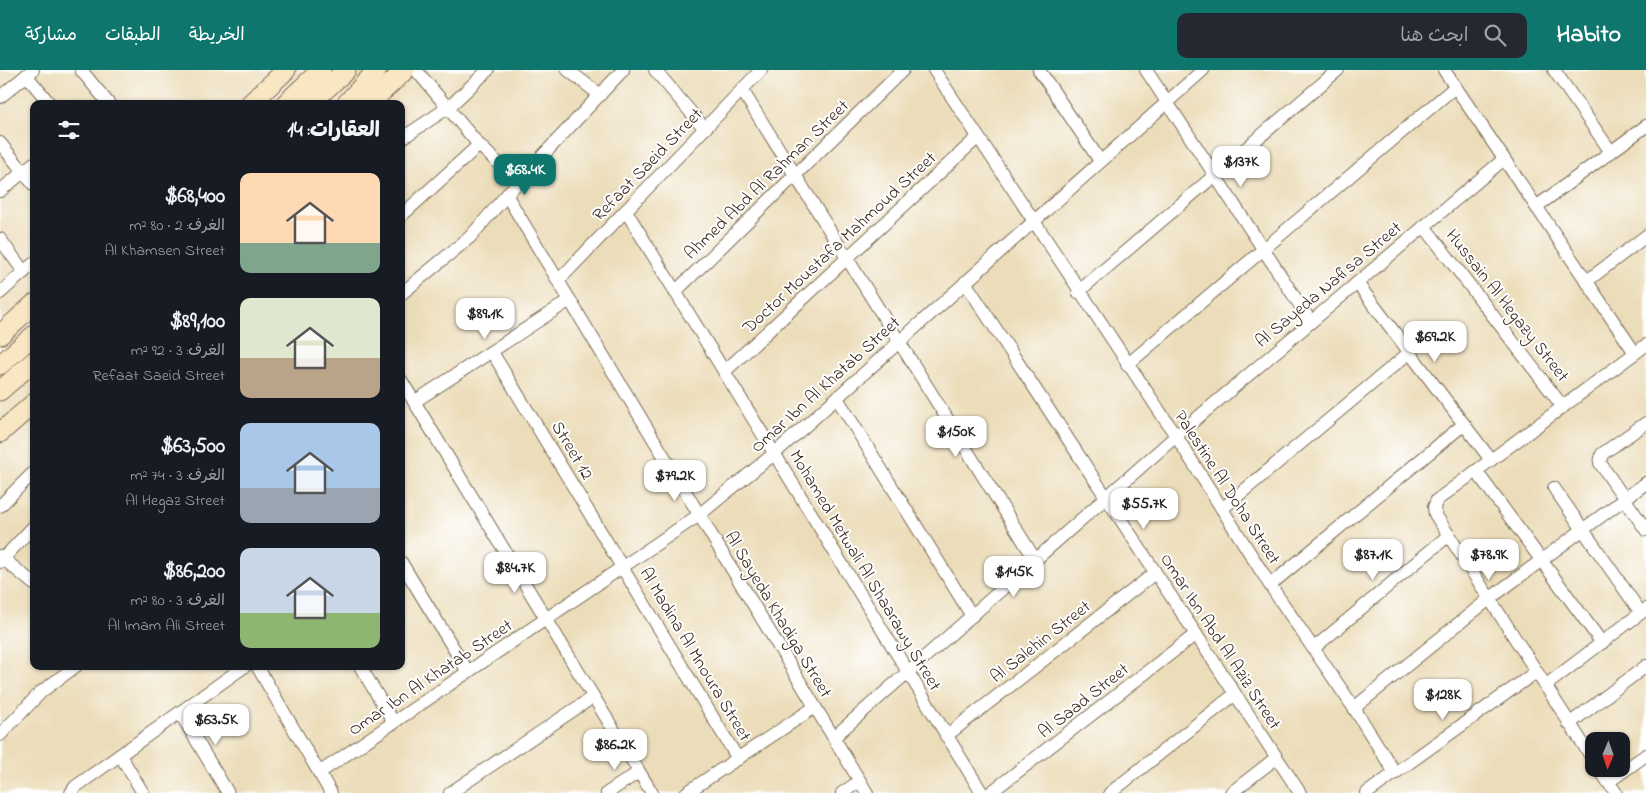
<!DOCTYPE html>
<html lang="ar">
<meta charset="utf-8">
<style>
:root{--surface:#171b24;--page:#242831;--text:#f1f3f6;--muted:#9ea1a6;--accent:#0f766e}
body{margin:0;font-family:"Indie Flower","Playpen Sans Arabic",sans-serif;background:var(--page);color:var(--text);direction:rtl;height:100vh;display:flex;flex-direction:column;font-size:19px;white-space:nowrap}
*{box-sizing:border-box;margin:0}
p{font-size:16px;color:var(--muted)}
.icon{flex:none;width:28px;height:28px;fill:none;stroke:currentColor;stroke-width:2;stroke-linecap:round;stroke-linejoin:round}
.map{position:relative;flex:1;overflow:hidden;direction:ltr}
.panel{position:absolute;left:30px;top:30px;width:375px;height:570px;display:flex;flex-direction:column;background:var(--surface);border-radius:10px;box-shadow:0 1px 4px #0004;direction:rtl}
.panel>*{flex:none}
.needle{width:32px;rotate:182deg}
.tools{position:absolute;left:1585px;top:662px;display:grid;gap:10px}
.tools a{display:grid;place-items:center;width:45px;height:45px;border-radius:10px;background:var(--surface);box-shadow:0 1px 4px #0004;font-size:25px}
.price{position:absolute;translate:-50% -42px;padding:0 11px;border-radius:10px;background:#fff;color:#222;font-size:16px;line-height:32px;filter:drop-shadow(0 1px 2px #0008)}
.price::after{content:'';position:absolute;left:50%;top:30px;width:15px;height:11px;margin-left:-8px;background:inherit;clip-path:polygon(0 0,100% 0,50% 100%)}
.price.selected{background:var(--accent);color:#fff}
ul{padding:0;list-style:none}
li{display:flex;align-items:center;gap:15px;height:125px;padding:0 25px}
li span{display:grid;place-items:center;flex:none;width:140px;height:100px;border-radius:10px;color:#555}
li>.icon{margin-inline-start:auto}
span .icon{width:60px;height:60px;fill:#fffc;stroke-width:1}
li b{font-size:21px}
h2{display:flex;justify-content:space-between;align-items:center;height:60px;padding:0 25px;font-size:21px}
header{display:flex;align-items:center;gap:30px;box-sizing:border-box;height:70px;padding:0 25px;background:var(--accent);color:#fff}
header strong{font-size:24px}
nav{display:flex;gap:28px;margin-inline-start:auto;font-size:18px}
.search{width:350px;height:45px;background:var(--page);display:flex;align-items:center;gap:12px;box-sizing:border-box;padding:0 18px;border-radius:10px;color:var(--muted);font-size:19px}
.map>svg:first-child{display:block}
</style>
<header>
<strong>Habito</strong>
<div class="search"><svg class="icon" aria-label="search" viewBox="0 0 24 24"><circle cx="10" cy="10" r="6"/><path d="M15 15l6 6"/></svg>ابحث هنا</div>
<nav><a>الخريطة</a><a>الطبقات</a><a>مشاركة</a></nav>
</header>
<div class="map">
<svg width="1646" height="723" viewBox="0 0 1646 723">
<rect width="100%" height="100%" fill="#fff"/>
<filter id="ink" filterUnits="userSpaceOnUse"><feTurbulence type="fractalNoise" baseFrequency=".02" numOctaves="2"/><feDisplacementMap in="SourceGraphic" scale="10" xChannelSelector="R" yChannelSelector="G"/><feConvolveMatrix kernelMatrix="1 2 1 2 8 2 1 2 1" color-interpolation-filters="sRGB"/></filter>
<filter id="wash" filterUnits="userSpaceOnUse"><feTurbulence type="fractalNoise" baseFrequency=".0096" numOctaves="4" result="noise"/><feDisplacementMap in="SourceGraphic" scale="20" xChannelSelector="R" yChannelSelector="G"/><feGaussianBlur stdDeviation="1.12" result="paint"/><feColorMatrix in="noise" values="0 0 0 0 0 0 0 0 0 0 0 0 0 0 0 0 0 1.4 0 .05"/><feComposite in="paint" operator="in"/></filter>
<g filter="url(#wash)">
<rect width="100%" height="100%" fill="#ecddba"/>
</g>
<g filter="url(#ink)">
<g fill="none" stroke-linecap="round" stroke-linejoin="round">
<defs>
<g id="street">
<path d="M 81,0 L 109,34"/>
<path d="M 416,0 L 479,75 L 518,112"/>
<path d="M 568,0 L 600,25"/>
<path d="M 655,0 L 705,59"/>
<path d="M 934,0 L 1176,366 L 1270,515 L 1354,638 L 1395,703"/>
<path d="M 1039,0 L 1100,91"/>
<path d="M 1146,0 L 1311,252"/>
<path d="M 1444,0 L 1635,283"/>
<path d="M 1554,0 L 1611,82"/>
<path d="M 26,5 L 50,34"/>
<path d="M 742,20 L 1036,491"/>
<path d="M 0,27 L 33,0"/>
<path d="M 401,69 L 449,37 L 488,0"/>
<path d="M 0,73 L 34,115"/>
<path d="M 0,121 L 34,93"/>
<path d="M 507,126 L 867,723"/>
<path d="M 1536,137 L 1646,56"/>
<path d="M 626,141 L 982,723"/>
<path d="M 401,146 L 479,75"/>
<path d="M 1424,156 L 1563,337"/>
<path d="M 0,169 L 24,202"/>
<path d="M 558,211 L 761,0"/>
<path d="M 1587,211 L 1646,166"/>
<path d="M 965,212 L 1300,723"/>
<path d="M 1357,213 L 1491,390"/>
<path d="M 675,222 L 903,0"/>
<path d="M 1078,222 L 1338,0"/>
<path d="M 0,223 L 34,193"/>
<path d="M 401,224 L 470,167 L 518,112 L 623,0"/>
<path d="M 492,282 L 738,689"/>
<path d="M 1127,295 L 1455,17"/>
<path d="M 724,302 L 977,68"/>
<path d="M 401,310 L 652,723"/>
<path d="M 837,328 L 972,546"/>
<path d="M 414,332 L 570,230"/>
<path d="M 1646,353 L 1602,384 L 1600,393 L 1646,460"/>
<path d="M 1476,401 L 1602,573"/>
<path d="M 1554,418 L 1641,543"/>
<path d="M 0,436 L 34,402"/>
<path d="M 1222,439 L 1410,282"/>
<path d="M 0,486 L 34,514"/>
<path d="M 0,492 L 33,457"/>
<path d="M 401,492 L 468,602"/>
<path d="M 1270,515 L 1464,354"/>
<path d="M 1314,578 L 1449,465"/>
<path d="M 257,596 L 331,723"/>
<path d="M 360,596 L 394,653"/>
<path d="M 1545,616 L 1646,539"/>
<path d="M 1354,638 L 1489,529 L 1646,413"/>
<path d="M 180,643 L 228,723"/>
<path d="M 1569,654 L 1646,596"/>
<path d="M 0,665 L 41,622 L 76,596"/>
<path d="M 946,666 L 1155,503"/>
<path d="M 834,667 L 1176,366 L 1504,89"/>
<path d="M 120,685 L 143,723"/>
<path d="M 1594,691 L 1435,444 L 1434,437 L 1437,430 L 1646,275"/>
<path d="M 1599,699 L 1616,723"/>
<path d="M 319,703 L 699,445 L 775,383 L 1203,0"/>
<path d="M 1608,712 L 1646,685"/>
<path d="M 71,723 L 75,717 L 245,596"/>
<path d="M 450,723 L 593,627"/>
<path d="M 607,723 L 639,702"/>
<path d="M 686,723 L 815,637"/>
<path d="M 842,723 L 860,711"/>
<path d="M 990,723 L 1196,564"/>
<path d="M 1110,723 L 1235,624"/>
<path d="M 1231,723 L 1276,688"/>
<path d="M 1367,723 L 1536,602"/>
</g>
<g id="secondary">
<path d="M 250,34 L 286,0"/>
<path d="M 285,34 L 321,0"/>
<path d="M 310,34 L 346,0"/>
<path d="M 346,34 L 377,0"/>
<path d="M 369,34 L 405,0"/>
<path d="M 0,265 L 34,234"/>
<path d="M 0,295 L 34,265"/>
<path d="M 0,321 L 34,291"/>
<path d="M 0,363 L 34,333"/>
</g>
</defs>
<!-- street casing -->
<use href="#street" stroke="#796955" stroke-width="14"/>
<!-- secondary casing -->
<use href="#secondary" stroke="#796955" stroke-width="21"/>
<!-- street -->
<use href="#street" stroke="#fff" stroke-width="12"/>
<!-- secondary -->
<use href="#secondary" stroke="#f9e7c3" stroke-width="19"/>
</g>
</g>
<g text-anchor="middle" stroke-width="4" stroke-linejoin="round" paint-order="stroke">
<!-- street labels -->
<g font-size="18" fill="#3b2a1e" stroke="#fff">
<text transform="translate(647 94) rotate(-46)" y="6">Refaat Saeid Street</text>
<text transform="translate(766 109) rotate(-44)" y="6">Ahmed Abd Al Rahman Street</text>
<text transform="translate(839 172) rotate(-43)" y="6">Doctor Moustafa Mahmoud Street</text>
<text transform="translate(1328 214) rotate(-40)" y="6">Al Sayeda Nafisa Street</text>
<text transform="translate(1508 235) rotate(52)" y="6">Hussain Al Hegazy Street</text>
<text transform="translate(825 314) rotate(-42)" y="6">Omar Ibn Al Khatab Street</text>
<text transform="translate(573 380) rotate(59)" y="6">Street 12</text>
<text transform="translate(1228 417) rotate(57)" y="6">Palestine Al Doha Street</text>
<text transform="translate(866 500) rotate(59)" y="6">Mohamed Metwali Al Shaarawy Street</text>
<text transform="translate(779 544) rotate(59)" y="6">Al Sayeda Khadiga Street</text>
<text transform="translate(1040 571) rotate(-38)" y="6">Al Salehin Street</text>
<text transform="translate(1221 571) rotate(57)" y="6">Omar Ibn Abd Al Aziz Street</text>
<text transform="translate(696 584) rotate(59)" y="6">Al Madina Al Mnoura Street</text>
<text transform="translate(430 607) rotate(-34)" y="6">Omar Ibn Al Khatab Street</text>
<text transform="translate(1083 630) rotate(-38)" y="6">Al Saad Street</text>
</g>
</g>
</svg>
<div class="tools">
<a><svg class="needle" viewBox="-14 -14 28 28"><path d="M0-13l5 13h-10z" fill="#e53935"/><path d="M0 13l5-13h-10z" fill="#9ea1a6"/></svg></a>
</div>
<b class="price" style="left:1241px;top:118px">$137K</b>
<b class="price selected" style="left:525px;top:126px">$68.4K</b>
<b class="price" style="left:485px;top:270px">$89.1K</b>
<b class="price" style="left:1435px;top:293px">$69.2K</b>
<b class="price" style="left:956px;top:388px">$150K</b>
<b class="price" style="left:675px;top:432px">$79.2K</b>
<b class="price" style="left:1144px;top:460px">$55.7K</b>
<b class="price" style="left:1373px;top:511px">$87.1K</b>
<b class="price" style="left:1489px;top:511px">$78.9K</b>
<b class="price" style="left:515px;top:524px">$84.7K</b>
<b class="price" style="left:1014px;top:528px">$145K</b>
<b class="price" style="left:1443px;top:651px">$128K</b>
<b class="price" style="left:216px;top:676px">$63.5K</b>
<b class="price" style="left:615px;top:701px">$86.2K</b>
<section class="panel">
<h2>العقارات: 14<svg class="icon" aria-label="filters" viewBox="0 0 24 24"><path d="M4 7h16M4 17h16"/><circle cx="9" cy="7" r="2"/><circle cx="15" cy="17" r="2"/></svg></h2>
<ul>
<li><span style="background:linear-gradient(#ffd9b3 70%,#7fa58c 0)"><svg class="icon" aria-label="home" viewBox="0 0 24 24"><path d="M3 11l9-7 9 7M6 9v11h12V9"/></svg></span><div><b>$68,400</b><p>الغرف: 2 · 80 m²</p><p>Al Khamsen Street</p></div></li>
<li><span style="background:linear-gradient(#dfe7d0 60%,#b9a48a 0)"><svg class="icon" aria-label="home" viewBox="0 0 24 24"><path d="M3 11l9-7 9 7M6 9v11h12V9"/></svg></span><div><b>$89,100</b><p>الغرف: 3 · 92 m²</p><p>Refaat Saeid Street</p></div></li>
<li><span style="background:linear-gradient(#a9c7e8 65%,#9aa5b1 0)"><svg class="icon" aria-label="home" viewBox="0 0 24 24"><path d="M3 11l9-7 9 7M6 9v11h12V9"/></svg></span><div><b>$63,500</b><p>الغرف: 3 · 74 m²</p><p>Al Hegaz Street</p></div></li>
<li><span style="background:linear-gradient(#c9d6e8 65%,#8fb573 0)"><svg class="icon" aria-label="home" viewBox="0 0 24 24"><path d="M3 11l9-7 9 7M6 9v11h12V9"/></svg></span><div><b>$86,200</b><p>الغرف: 3 · 80 m²</p><p>Al Imam Ali Street</p></div></li>
</ul>
</section>
</div>
